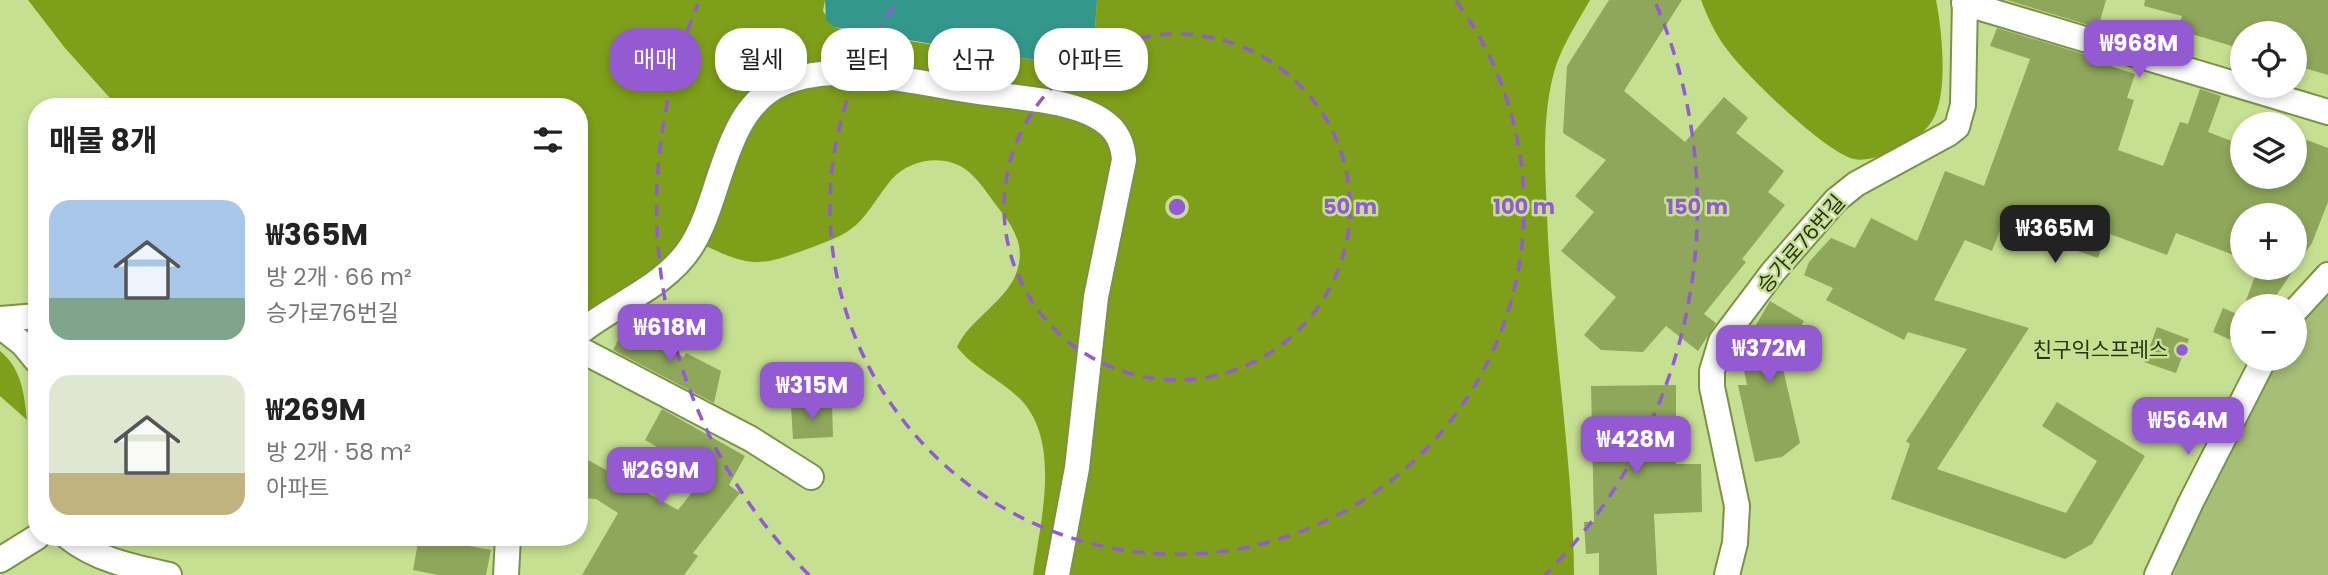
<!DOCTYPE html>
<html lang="ko">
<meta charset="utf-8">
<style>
:root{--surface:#fff;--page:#f2f2f2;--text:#222;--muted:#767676;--accent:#945ad2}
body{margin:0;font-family:Poppins,"Noto Sans KR",sans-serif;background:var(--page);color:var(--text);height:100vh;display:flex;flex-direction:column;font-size:26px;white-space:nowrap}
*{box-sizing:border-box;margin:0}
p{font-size:23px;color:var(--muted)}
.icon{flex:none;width:38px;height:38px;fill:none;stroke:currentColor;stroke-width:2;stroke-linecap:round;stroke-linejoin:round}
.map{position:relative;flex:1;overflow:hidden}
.drawer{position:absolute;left:28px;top:98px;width:560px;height:448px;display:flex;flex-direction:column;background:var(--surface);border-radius:28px;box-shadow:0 4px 10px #0003}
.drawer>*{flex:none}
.top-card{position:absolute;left:609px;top:28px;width:665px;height:63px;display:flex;gap:14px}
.tools{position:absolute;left:2230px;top:21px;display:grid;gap:14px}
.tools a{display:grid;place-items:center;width:77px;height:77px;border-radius:50%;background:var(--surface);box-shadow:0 4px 10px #0003;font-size:35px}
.price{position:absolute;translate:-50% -60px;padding:0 16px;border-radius:14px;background:var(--accent);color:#fff;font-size:23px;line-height:46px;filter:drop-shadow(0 2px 4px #0008)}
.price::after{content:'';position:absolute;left:50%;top:42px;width:21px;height:16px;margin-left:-10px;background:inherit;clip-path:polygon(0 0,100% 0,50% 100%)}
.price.on{background:#222;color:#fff}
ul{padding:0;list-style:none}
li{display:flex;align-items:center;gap:21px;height:175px;padding:0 21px}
li span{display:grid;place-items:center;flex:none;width:196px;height:140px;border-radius:21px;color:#555}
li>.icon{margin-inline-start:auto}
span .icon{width:84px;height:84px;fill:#fffc;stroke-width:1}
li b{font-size:30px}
h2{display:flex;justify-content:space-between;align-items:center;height:84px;padding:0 21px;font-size:30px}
.chip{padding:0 24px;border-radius:28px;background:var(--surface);box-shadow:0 4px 10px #0003;font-size:24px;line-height:63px}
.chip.on{background:var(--accent);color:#fff}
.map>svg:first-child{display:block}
</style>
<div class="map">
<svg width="2328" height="575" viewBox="0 0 2328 575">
<rect width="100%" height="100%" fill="#c6e091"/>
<!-- green -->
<path fill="#a6be76" d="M 2328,290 L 2328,575 L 2173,575 L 2218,470 L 2269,372 L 2277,359 L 2294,359 L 2294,330 Z"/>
<!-- forest -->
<g fill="#7e9f19">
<path d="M 28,0 L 825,0 L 823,11 L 834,27 L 849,31 L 1007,57 L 1072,63 L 1082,63 L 1094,42 L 1097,0 L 1590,0 C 1576,25 1560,48 1553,76 C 1542,120 1545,169 1547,214 C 1551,335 1573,454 1574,575 L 1033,575 C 1040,523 1061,446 1023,402 C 1004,381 975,370 957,347 C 971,316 1013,299 1019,263 C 1024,238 1006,218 993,201 C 986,191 978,180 969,172 C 947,153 911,158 892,179 C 879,194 870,212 856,225 C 844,236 828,241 813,247 C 761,266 753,269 702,244 L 674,258 L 579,321 L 579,107 L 118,107 L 65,48 Z"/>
<path d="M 1701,0 L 1936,0 C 1942,29 1949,95 1932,121 C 1924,134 1912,140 1899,147 C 1886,154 1869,162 1854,159 C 1827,154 1747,76 1729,52 C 1716,36 1708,18 1701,0 Z"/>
<path d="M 0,351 C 22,369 24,394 27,420 L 0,396 Z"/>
</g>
<!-- water -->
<path fill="#34978b" d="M 825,0 L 1097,0 L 1094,42 L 1090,58 L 1082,63 L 1007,57 L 834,27 L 826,20 Z"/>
<!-- building -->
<g fill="#8ea75a">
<path d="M 1609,0 L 1682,0 L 1624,91 L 1685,142 L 1724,97 L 1748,118 L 1736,133 L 1784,171 L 1768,192 L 1785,205 L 1742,259 L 1746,262 L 1704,314 L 1716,323 L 1698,351 L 1666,326 L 1643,352 L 1601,350 L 1584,335 L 1616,297 L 1561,251 L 1594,212 L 1575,196 L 1606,160 L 1563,133 L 1567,66 Z"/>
<path d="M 2007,0 L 2106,0 L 2098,28 Z"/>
<path d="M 2145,0 L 2328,0 L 2328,75 L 2294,65 L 2294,33 L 2242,33 L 2242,49 L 2178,30 L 2182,16 L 2144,6 Z"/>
<path d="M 1997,28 L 2090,56 L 2089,59 L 2135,74 L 2127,98 L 2134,100 L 2118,150 L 2163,166 L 2180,122 L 2188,124 L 2200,89 L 2221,96 L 2208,132 L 2242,145 L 2242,177 L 2294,177 L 2307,140 L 2328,148 L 2328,202 L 2312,243 L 2269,306 L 2244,306 L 2258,268 L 2294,268 L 2294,215 L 2242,215 L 2242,241 L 2236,256 L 2176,233 L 2167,255 L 2107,233 L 2098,258 L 2002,225 L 1992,251 L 1965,240 L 1934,300 L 2029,328 L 1937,469 L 2066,513 L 2097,461 L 2042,426 L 2057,402 L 2145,456 L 2092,544 L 2065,559 L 1891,499 L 1910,444 L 1906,441 L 1967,349 L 1908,332 L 1904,340 L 1826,300 L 1833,288 L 1804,275 L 1809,262 L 1831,238 L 1855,248 L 1871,218 L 1917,241 L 1945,171 L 1984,186 L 2030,59 L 1990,46 Z"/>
<path d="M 1770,301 L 1804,321 L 1781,360 L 1800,443 L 1782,457 L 1755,462 L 1738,385 L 1747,385 L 1740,352 Z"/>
<path d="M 2223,308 L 2242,316 L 2242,345 L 2213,332 Z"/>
<path d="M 625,327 L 684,357 L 686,353 L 721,371 L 714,403 L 613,350 Z"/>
<path d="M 2157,327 L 2189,339 L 2176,373 L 2144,362 Z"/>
<path d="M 1676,385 L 1676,464 L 1701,464 L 1702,512 L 1654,514 L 1657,575 L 1599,575 L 1599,553 L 1586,554 L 1584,522 L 1594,522 L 1591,386 Z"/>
<path d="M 832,405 L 833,437 L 793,439 L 791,406 Z"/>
<path d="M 662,409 L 745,456 L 729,485 L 740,493 L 693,553 L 698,556 L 684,575 L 582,575 L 618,513 L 596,499 L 579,498 L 579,455 L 678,510 L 712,467 L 676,447 L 671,455 L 645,440 Z"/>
<path d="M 419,537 L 491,550 L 486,575 L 438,575 L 413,570 Z"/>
</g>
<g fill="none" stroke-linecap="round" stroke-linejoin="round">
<defs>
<g id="minor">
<path d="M 1964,3 L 2328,112"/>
<path d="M 2294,312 L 2328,275"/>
<path d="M 0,319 L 37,316"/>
<path d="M 0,326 L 23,344 L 37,361"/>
<path d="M 579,333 C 615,304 667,286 692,245 C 721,198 723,118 774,88 C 793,77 819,73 841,73 C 887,75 933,85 978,92 C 1015,98 1076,99 1106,123 C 1118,132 1123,145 1124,160 L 1096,297 L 1077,468 L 1057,575"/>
<path d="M 579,349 L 751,439 L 811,477"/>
<path d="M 68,537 C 97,560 133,567 169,575"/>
<path d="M 0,560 L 37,537"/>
<path d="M 506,575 L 508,537"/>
<path d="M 1727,575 L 1735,543 L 1737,506 L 1712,387 L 1712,371 L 1721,341 L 1773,272 L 1836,200 L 1856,184 L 1948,134 L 1957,127 L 1963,105 L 1965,0"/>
<path d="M 2157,575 L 2191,502 L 2264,359"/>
</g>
</defs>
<!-- minor casing -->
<use href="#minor" stroke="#7b9246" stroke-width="28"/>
<!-- minor -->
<use href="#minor" stroke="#fff" stroke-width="24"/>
</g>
<!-- distance rings -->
<g fill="none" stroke="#945ad2" stroke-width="3.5" stroke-dasharray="12 9">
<circle cx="1177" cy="207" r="173"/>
<path d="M1456 1A347 347 0 1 1 898 1"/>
<path d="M809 575A520 520 0 0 1 698 4M1656 4A520 520 0 0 1 1545 575"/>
</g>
<!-- markers -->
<circle fill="#945ad2" stroke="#c6e091" stroke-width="2.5" cx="2182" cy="350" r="7"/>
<g text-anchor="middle" stroke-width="5" stroke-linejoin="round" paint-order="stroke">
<!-- street labels -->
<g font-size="21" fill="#283111" stroke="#c6e091">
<text transform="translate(1801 244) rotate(-49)" y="7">승가로76번길</text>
</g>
<!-- poi labels -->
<g font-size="21" fill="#283111" stroke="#c6e091" text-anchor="end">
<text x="2168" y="357">친구익스프레스</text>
</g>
</g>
<circle cx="1177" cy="207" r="10" fill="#945ad2" stroke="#c6e091" stroke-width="3.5"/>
<g font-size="21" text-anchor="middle" font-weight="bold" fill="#945ad2" stroke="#c6e091" stroke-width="5" stroke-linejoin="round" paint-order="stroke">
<text x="1350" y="214">50 m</text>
<text x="1524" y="214">100 m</text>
<text x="1697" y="214">150 m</text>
</g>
</svg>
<div class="tools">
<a><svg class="icon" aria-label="locate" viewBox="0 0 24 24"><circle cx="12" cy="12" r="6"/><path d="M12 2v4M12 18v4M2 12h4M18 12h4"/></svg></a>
<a><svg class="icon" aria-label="layers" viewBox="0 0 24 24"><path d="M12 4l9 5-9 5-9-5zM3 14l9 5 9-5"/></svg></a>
<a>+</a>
<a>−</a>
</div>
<b class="price" style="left:2139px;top:80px">₩968M</b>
<b class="price on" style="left:2055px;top:265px">₩365M</b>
<b class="price" style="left:670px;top:364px">₩618M</b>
<b class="price" style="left:1769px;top:385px">₩372M</b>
<b class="price" style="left:812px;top:422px">₩315M</b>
<b class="price" style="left:2188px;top:457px">₩564M</b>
<b class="price" style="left:1636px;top:476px">₩428M</b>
<b class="price" style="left:661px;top:507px">₩269M</b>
<div class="top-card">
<a class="chip on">매매</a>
<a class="chip">월세</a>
<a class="chip">필터</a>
<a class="chip">신규</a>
<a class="chip">아파트</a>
</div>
<section class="drawer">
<h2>매물 8개<svg class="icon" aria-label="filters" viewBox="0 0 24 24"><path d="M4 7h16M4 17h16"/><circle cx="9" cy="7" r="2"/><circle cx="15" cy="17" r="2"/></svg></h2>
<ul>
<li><span style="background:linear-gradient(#a9c7e8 70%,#7fa58c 0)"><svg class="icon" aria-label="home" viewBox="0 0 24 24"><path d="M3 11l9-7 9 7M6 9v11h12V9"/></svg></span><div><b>₩365M</b><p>방 2개 · 66 m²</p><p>승가로76번길</p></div></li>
<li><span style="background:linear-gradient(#dfe7d0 70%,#c2b280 0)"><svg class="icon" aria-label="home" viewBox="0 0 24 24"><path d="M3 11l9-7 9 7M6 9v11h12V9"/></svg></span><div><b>₩269M</b><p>방 2개 · 58 m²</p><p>아파트</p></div></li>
</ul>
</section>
</div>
